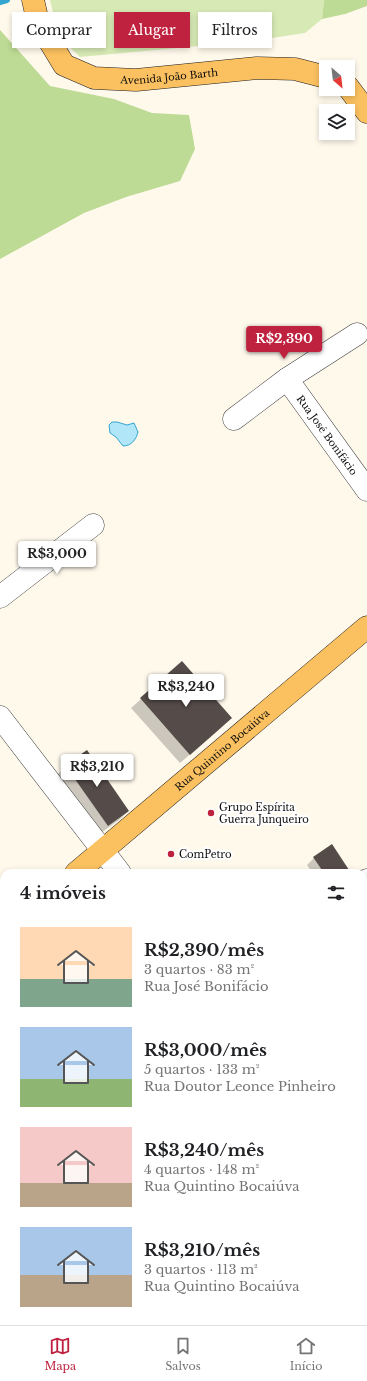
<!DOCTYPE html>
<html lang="pt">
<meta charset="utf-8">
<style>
:root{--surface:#fff;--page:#f6f6f6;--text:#202124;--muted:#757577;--line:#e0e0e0;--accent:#bf223e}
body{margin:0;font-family:"Libre Baskerville",serif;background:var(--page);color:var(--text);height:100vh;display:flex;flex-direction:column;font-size:15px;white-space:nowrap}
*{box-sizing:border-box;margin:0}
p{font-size:13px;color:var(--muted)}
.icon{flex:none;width:22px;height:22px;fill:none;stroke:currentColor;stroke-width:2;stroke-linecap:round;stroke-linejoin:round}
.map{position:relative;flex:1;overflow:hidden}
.sheet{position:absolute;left:0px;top:869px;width:367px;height:456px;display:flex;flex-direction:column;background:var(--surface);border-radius:12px 12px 0 0;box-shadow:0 2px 6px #0003}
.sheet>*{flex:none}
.top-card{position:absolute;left:12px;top:12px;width:343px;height:36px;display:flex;gap:8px}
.needle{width:26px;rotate:152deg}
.fabs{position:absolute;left:319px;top:60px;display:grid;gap:8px}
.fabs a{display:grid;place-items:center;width:36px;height:36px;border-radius:0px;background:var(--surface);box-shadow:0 2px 6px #0003;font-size:20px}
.price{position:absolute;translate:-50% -34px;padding:0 9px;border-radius:4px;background:#fff;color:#222;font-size:13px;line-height:26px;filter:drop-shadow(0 1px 2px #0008)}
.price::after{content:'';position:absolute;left:50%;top:24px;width:12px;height:9px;margin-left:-6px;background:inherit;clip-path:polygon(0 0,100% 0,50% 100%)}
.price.current{background:var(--accent);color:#fff}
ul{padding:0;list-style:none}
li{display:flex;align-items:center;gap:12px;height:100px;padding:0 20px}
li span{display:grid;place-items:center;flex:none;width:112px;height:80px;border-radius:0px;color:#555}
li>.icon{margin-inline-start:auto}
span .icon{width:48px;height:48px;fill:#fffc;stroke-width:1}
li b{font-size:17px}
h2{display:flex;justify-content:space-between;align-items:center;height:48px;padding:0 20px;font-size:17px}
.tag{padding:0 14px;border-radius:0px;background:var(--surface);box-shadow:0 2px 6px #0003;font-size:14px;line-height:36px}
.tag.current{background:var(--accent);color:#fff}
.tabs{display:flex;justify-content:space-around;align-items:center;height:56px;border-top:1px solid var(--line);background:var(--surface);font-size:11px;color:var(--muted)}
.tabs a{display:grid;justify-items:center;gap:2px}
.tabs .current{color:var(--accent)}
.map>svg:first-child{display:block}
</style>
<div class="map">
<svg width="367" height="1325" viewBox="0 0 367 1325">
<rect width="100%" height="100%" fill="#fff9ec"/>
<!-- green -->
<path fill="#d7eab5" d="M 50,0 L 324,0 L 322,19 L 305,33 L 253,41 L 80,57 L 59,37 Z"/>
<!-- forest -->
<g fill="#bddb94">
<path d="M 324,0 L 367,0 L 367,6 L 345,14 L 322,19 Z"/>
<path d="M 0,30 L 50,86 L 114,99 L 152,113 L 189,115 L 195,149 L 180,181 L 126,197 L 84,213 L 0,259 Z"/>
</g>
<!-- water -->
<path fill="#b0e6f7" stroke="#35a6d0" d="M 112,422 L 117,422 L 127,425 L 134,423 L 138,432 C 136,440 131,446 123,446 L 116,437 L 110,433 L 109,425 Z"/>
<!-- shadow -->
<g fill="#0003">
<path d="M 182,663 L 221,728 L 180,763 L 131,708 Z"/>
<path d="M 66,766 L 128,811 L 119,820 L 98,835 L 57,775 Z"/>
<path d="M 331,846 L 350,873 L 313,873 L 307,865 L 314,858 Z"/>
<path d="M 0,1195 L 4,1197 L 4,1264 L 0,1259 Z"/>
</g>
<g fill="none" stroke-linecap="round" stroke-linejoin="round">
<!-- stream -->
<path stroke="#35a6d0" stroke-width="6" d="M 0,2 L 7,0"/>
</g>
<!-- building -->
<g fill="#554c49">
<path d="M 182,661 L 232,718 L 190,755 L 140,698 Z"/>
<path d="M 87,750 L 129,811 L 108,826 L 65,765 Z"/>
<path d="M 332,844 L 351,873 L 324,873 L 313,857 Z"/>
<path d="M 0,1048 L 4,1048 L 4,1129 L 0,1132 Z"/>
<path d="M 0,1194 L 4,1196 L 4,1244 L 0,1240 Z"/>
</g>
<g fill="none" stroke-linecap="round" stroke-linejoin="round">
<defs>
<g id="minor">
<path id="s1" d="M 287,379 L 367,490"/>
<path d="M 234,419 L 287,379 L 357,334"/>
<path d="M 0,597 L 93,525"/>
<path d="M 0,717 L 120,873"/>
<path d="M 363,882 L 367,880"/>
<path d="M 0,979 L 4,984"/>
<path d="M 363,1075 L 367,1072"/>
<path d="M 0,1141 L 4,1146"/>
<path d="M 363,1209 L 367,1214"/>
<path d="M 0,1308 L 4,1305"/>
<path d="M 153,1321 L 157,1325"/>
</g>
<g id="major">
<path id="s2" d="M 33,0 L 38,22 L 64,65 L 94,78 L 136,80 L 257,68 L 295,69 L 326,77"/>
<path d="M 348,87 L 367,112"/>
<path id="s3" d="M 76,873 L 367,627"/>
<path d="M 0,937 L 4,934"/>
</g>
</defs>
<!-- minor casing -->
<use href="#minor" stroke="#3f3f3f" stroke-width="23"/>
<!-- major casing -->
<use href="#major" stroke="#1d1d1d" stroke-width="23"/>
<!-- minor -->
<use href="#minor" stroke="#fff" stroke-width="22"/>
<!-- major -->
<use href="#major" stroke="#fbc160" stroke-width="22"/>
</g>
<!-- markers -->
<g fill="#bf223e" stroke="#fff" stroke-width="1.5">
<circle cx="211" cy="813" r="4"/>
<circle cx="171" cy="854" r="4"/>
</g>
<g text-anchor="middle" stroke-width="4" stroke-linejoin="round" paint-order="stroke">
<!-- street labels -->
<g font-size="10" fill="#0c0c0c" stroke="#fff">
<text dy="4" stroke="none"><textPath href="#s2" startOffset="181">Avenida João Barth</textPath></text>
<text dy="4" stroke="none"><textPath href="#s1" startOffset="69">Rua José Bonifácio</textPath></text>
<text dy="4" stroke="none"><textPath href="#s3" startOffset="191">Rua Quintino Bocaiúva</textPath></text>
</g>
<!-- poi labels -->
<g font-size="10" fill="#0c0c0c" stroke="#fff" text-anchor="start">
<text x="219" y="811">Grupo Espírita<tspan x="219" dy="12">Guerra Junqueiro</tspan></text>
<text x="179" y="858">ComPetro</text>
</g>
</g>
</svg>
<div class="fabs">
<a><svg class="needle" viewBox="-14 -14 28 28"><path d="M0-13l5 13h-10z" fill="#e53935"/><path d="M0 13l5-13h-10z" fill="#757577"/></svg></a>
<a><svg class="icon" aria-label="layers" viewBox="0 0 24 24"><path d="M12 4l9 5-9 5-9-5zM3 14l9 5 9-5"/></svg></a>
</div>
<b class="price current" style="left:284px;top:360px">R$2,390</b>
<b class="price" style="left:57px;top:575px">R$3,000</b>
<b class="price" style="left:186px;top:708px">R$3,240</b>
<b class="price" style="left:97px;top:788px">R$3,210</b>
<div class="top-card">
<a class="tag">Comprar</a>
<a class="tag current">Alugar</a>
<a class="tag">Filtros</a>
</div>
<section class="sheet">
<h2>4 imóveis<svg class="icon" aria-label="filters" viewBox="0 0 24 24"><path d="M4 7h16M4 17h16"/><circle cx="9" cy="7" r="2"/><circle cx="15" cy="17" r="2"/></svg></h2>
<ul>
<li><span style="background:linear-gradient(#ffd9b3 65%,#7fa58c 0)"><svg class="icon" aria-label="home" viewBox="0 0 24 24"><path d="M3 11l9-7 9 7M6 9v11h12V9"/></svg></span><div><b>R$2,390/mês</b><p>3 quartos · 83 m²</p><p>Rua José Bonifácio</p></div></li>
<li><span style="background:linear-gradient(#a9c7e8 65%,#8fb573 0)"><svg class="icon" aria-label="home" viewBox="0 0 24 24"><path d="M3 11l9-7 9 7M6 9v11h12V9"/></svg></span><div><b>R$3,000/mês</b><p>5 quartos · 133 m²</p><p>Rua Doutor Leonce Pinheiro</p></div></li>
<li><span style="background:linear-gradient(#f6c9c9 70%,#b9a48a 0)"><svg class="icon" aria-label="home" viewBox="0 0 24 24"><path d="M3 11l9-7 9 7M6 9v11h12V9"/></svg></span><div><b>R$3,240/mês</b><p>4 quartos · 148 m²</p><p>Rua Quintino Bocaiúva</p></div></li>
<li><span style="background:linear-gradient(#a9c7e8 60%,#b9a48a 0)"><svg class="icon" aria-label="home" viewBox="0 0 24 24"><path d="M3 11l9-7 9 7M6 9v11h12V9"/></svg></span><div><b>R$3,210/mês</b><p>3 quartos · 113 m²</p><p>Rua Quintino Bocaiúva</p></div></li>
</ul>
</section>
</div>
<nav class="tabs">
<a class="current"><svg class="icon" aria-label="map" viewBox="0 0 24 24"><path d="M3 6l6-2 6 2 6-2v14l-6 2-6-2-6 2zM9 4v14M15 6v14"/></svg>Mapa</a>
<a><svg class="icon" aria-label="saved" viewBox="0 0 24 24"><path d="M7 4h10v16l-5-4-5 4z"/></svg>Salvos</a>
<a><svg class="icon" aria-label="home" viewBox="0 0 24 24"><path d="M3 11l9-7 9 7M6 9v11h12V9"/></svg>Início</a>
</nav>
